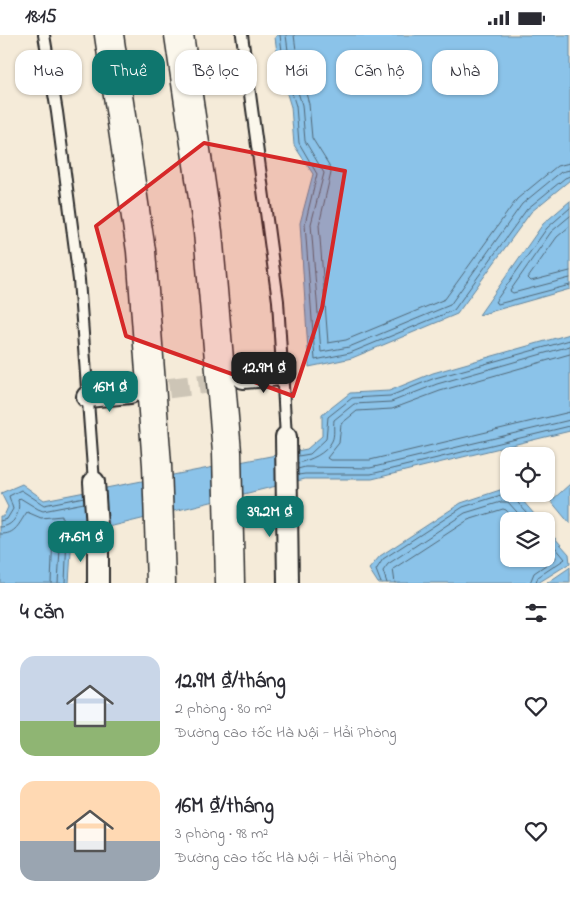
<!DOCTYPE html>
<html lang="vi">
<meta charset="utf-8">
<style>
:root{--surface:#fff;--page:#f7f7f7;--text:#2b2b33;--muted:#7c7c81;--accent:#0f766e}
body{margin:0;font-family:"Indie Flower",sans-serif;background:var(--page);color:var(--text);height:100vh;display:flex;flex-direction:column;font-size:19px;white-space:nowrap}
*{box-sizing:border-box;margin:0}
p{font-size:16px;color:var(--muted)}
.icon{flex:none;width:28px;height:28px;fill:none;stroke:currentColor;stroke-width:2;stroke-linecap:round;stroke-linejoin:round}
.map{position:relative;height:548px;overflow:hidden}
.details{display:flex;flex-direction:column;background:var(--surface);flex:1}
.details>*{flex:none}
.banner{position:absolute;left:15px;top:15px;width:540px;height:45px;display:flex;gap:10px}
.controls{position:absolute;left:500px;top:412px;display:grid;gap:10px}
.controls a{display:grid;place-items:center;width:55px;height:55px;border-radius:10px;background:var(--surface);box-shadow:0 1px 4px #0004;font-size:25px}
.price{position:absolute;translate:-50% -42px;padding:0 11px;border-radius:10px;background:var(--accent);color:#fff;font-size:16px;line-height:32px;filter:drop-shadow(0 1px 2px #0008)}
.price::after{content:'';position:absolute;left:50%;top:30px;width:15px;height:11px;margin-left:-8px;background:inherit;clip-path:polygon(0 0,100% 0,50% 100%)}
.price.current{background:#222;color:#fff}
ul{padding:0;list-style:none}
li{display:flex;align-items:center;gap:15px;height:125px;padding:0 20px}
li span{display:grid;place-items:center;flex:none;width:140px;height:100px;border-radius:15px;color:#555}
li>.icon{margin-inline-start:auto}
span .icon{width:60px;height:60px;fill:#fffc;stroke-width:1}
li b{font-size:21px}
h2{display:flex;justify-content:space-between;align-items:center;height:60px;padding:0 20px;font-size:21px}
.chip{padding:0 18px;border-radius:15px;background:var(--surface);box-shadow:0 1px 4px #0004;font-size:18px;line-height:45px}
.chip.current{background:var(--accent);color:#fff}
.status{display:flex;justify-content:space-between;align-items:center;height:35px;padding:0 25px;background:var(--surface);direction:ltr}
.status svg{height:14px;fill:currentColor}
.map>svg:first-child{display:block}
</style>
<div class="status"><b>18:15</b><svg viewBox="0 0 49 12"><path d="M0 12V9h3v3zM5 12V6h3v6zM10 12V3h3v9zM15 12V0h3v12zM26 1h20v11H26zM47 4h2v5h-2z"/></svg></div>
<div class="map">
<svg width="570" height="548" viewBox="0 0 570 548">
<rect width="100%" height="100%" fill="#f5ebd9"/>
<filter id="ink" filterUnits="userSpaceOnUse"><feTurbulence type="fractalNoise" baseFrequency=".02" numOctaves="2"/><feDisplacementMap in="SourceGraphic" scale="10" xChannelSelector="R" yChannelSelector="G"/><feConvolveMatrix kernelMatrix="1 2 1 2 8 2 1 2 1" color-interpolation-filters="sRGB"/></filter>
<g filter="url(#ink)">
<!-- water -->
<g fill="#8bc3e9" stroke="#65869d">
<path d="M 278,0 L 570,0 L 570,145 L 531,177 L 457,279 L 352,323 L 309,332 L 300,188 L 313,139 L 294,110 L 291,72 L 279,33 L 275,2 Z"/>
<path d="M 570,166 L 570,254 L 479,280 L 543,189 Z"/>
<path d="M 570,299 L 570,396 L 372,444 L 305,444 L 72,501 L 69,548 L 0,548 L 0,481 L 4,481 L 8,472 L 1,458 L 22,449 L 44,465 L 307,414 L 322,401 L 322,380 L 350,358 L 389,356 L 433,338 Z"/>
<path d="M 570,449 L 570,489 L 551,466 Z"/>
<path d="M 500,455 L 509,456 L 509,459 L 517,459 L 540,486 L 509,486 L 509,524 L 546,524 L 546,493 L 569,519 L 570,528 L 538,548 L 378,548 L 369,534 L 380,521 L 461,468 Z"/>
<path d="M 570,532 L 570,548 L 547,548 L 569,533 Z"/>
</g>
<g fill="none" stroke-linecap="round" stroke-linejoin="round">
<!-- shore -->
<g stroke="#516877" stroke-width="1">
<path d="M 280,0 L 284,33 L 296,71 L 299,108 L 317,139 L 305,189 L 315,325 L 350,318 L 454,275 L 527,174 L 565,143 L 570,141"/>
<path d="M 286,0 L 290,31 L 302,70 L 305,106 L 324,138 L 311,189 L 321,317 L 349,312 L 450,270 L 522,169 L 561,137 L 570,135"/>
<path d="M 294,0 L 298,30 L 309,69 L 312,103 L 329,130 L 331,138 L 319,190 L 328,308 L 346,305 L 445,264 L 517,164 L 557,131 L 570,128"/>
<path d="M 570,173 L 547,193 L 495,267 L 498,269 L 570,250"/>
<path d="M 570,181 L 551,197 L 510,256 L 513,258 L 570,243"/>
<path d="M 570,191 L 557,202 L 528,243 L 531,246 L 570,236"/>
<path d="M 570,319 L 440,356 L 392,374 L 357,376 L 341,389 L 339,408 L 327,423 L 330,425 L 370,425 L 570,377"/>
<path d="M 298,421 L 310,419 L 326,404 L 328,382 L 352,363 L 390,361 L 435,343 L 570,305"/>
<path d="M 298,428 C 310,425 326,419 332,406 C 335,400 333,392 334,385 L 354,369 L 391,367 L 437,349 L 570,311"/>
<path d="M 298,434 L 305,432 L 370,433 L 570,385"/>
<path d="M 298,440 L 305,439 L 371,439 L 570,391"/>
<path d="M 0,486 L 7,484 L 13,474 L 9,461 L 21,455 L 44,470 L 84,462"/>
<path d="M 0,492 C 14,492 21,477 18,465 L 20,463 L 38,474 L 43,476 L 84,468"/>
<path d="M 0,499 C 16,500 19,488 27,477 L 41,483 L 62,481 L 62,484 L 56,491 L 53,499 L 51,548"/>
<path d="M 58,548 L 61,497 L 68,490 L 85,486"/>
<path d="M 65,548 L 67,500 L 70,496 L 86,492"/>
<path d="M 381,548 L 376,535 L 383,524 L 463,472 L 501,460 L 511,460 L 534,486"/>
<path d="M 387,548 L 383,536 L 388,529 L 465,478 L 501,467 L 508,467 L 525,486"/>
<path d="M 395,548 L 393,534 L 468,485 L 503,474 L 506,475 L 516,486"/>
<path d="M 530,548 L 534,538 L 556,523 L 555,521 L 546,510"/>
<path d="M 536,548 L 538,542 L 565,524 L 546,501"/>
</g>
<!-- minor-tunnel -->
<path stroke="#cdc5b6" stroke-width="20" stroke-dasharray="20 10" stroke-linecap="butt" d="M 139,357 L 234,345"/>
<defs>
<g id="service">
<path d="M 44,0 L 57,77 L 79,245 L 94,447"/>
<path d="M 242,0 L 278,266 L 286,402"/>
</g>
<g id="minor">
<path d="M 243,343 L 282,340"/>
<path d="M 87,362 L 130,358"/>
<path d="M 286,402 L 288,548"/>
<path d="M 94,447 L 98,508 L 98,548"/>
</g>
<g id="motorway">
<path d="M 109,0 L 141,216 L 157,430 L 161,548"/>
<path d="M 179,0 L 208,197 L 227,417 L 230,548"/>
</g>
</defs>
<!-- service casing -->
<use href="#service" stroke="#2b2b2b" stroke-width="14"/>
<!-- minor casing -->
<use href="#minor" stroke="#2b2b2b" stroke-width="24"/>
<!-- motorway casing -->
<use href="#motorway" stroke="#2b2b2b" stroke-width="31"/>
<!-- service -->
<use href="#service" stroke="#fbf7ec" stroke-width="10"/>
<!-- minor -->
<use href="#minor" stroke="#fbf7ec" stroke-width="20"/>
<!-- motorway -->
<use href="#motorway" stroke="#fbf7ec" stroke-width="28"/>
</g>
</g>
<!-- marked area -->
<path fill="#d62828" fill-opacity="0.2" stroke="#d62828" stroke-width="4" stroke-linejoin="round" d="M 204,108 L 345,136 L 322,273 L 293,361 L 126,301 L 96,191 Z"/>
</svg>
<div class="controls">
<a><svg class="icon" aria-label="locate" viewBox="0 0 24 24"><circle cx="12" cy="12" r="6"/><path d="M12 2v4M12 18v4M2 12h4M18 12h4"/></svg></a>
<a><svg class="icon" aria-label="layers" viewBox="0 0 24 24"><path d="M12 4l9 5-9 5-9-5zM3 14l9 5 9-5"/></svg></a>
</div>
<b class="price current" style="left:264px;top:359px">12.9M ₫</b>
<b class="price" style="left:110px;top:378px">16M ₫</b>
<b class="price" style="left:270px;top:503px">39.2M ₫</b>
<b class="price" style="left:81px;top:528px">17.6M ₫</b>
<div class="banner">
<a class="chip">Mua</a>
<a class="chip current">Thuê</a>
<a class="chip">Bộ lọc</a>
<a class="chip">Mới</a>
<a class="chip">Căn hộ</a>
<a class="chip">Nhà</a>
</div>
</div>
<section class="details">
<h2>4 căn<svg class="icon" aria-label="filters" viewBox="0 0 24 24"><path d="M4 7h16M4 17h16"/><circle cx="9" cy="7" r="2"/><circle cx="15" cy="17" r="2"/></svg></h2>
<ul>
<li><span style="background:linear-gradient(#c9d6e8 65%,#8fb573 0)"><svg class="icon" aria-label="home" viewBox="0 0 24 24"><path d="M3 11l9-7 9 7M6 9v11h12V9"/></svg></span><div><b>12.9M ₫/tháng</b><p>2 phòng · 80 m²</p><p>Đường cao tốc Hà Nội - Hải Phòng</p></div><svg class="icon" aria-label="heart" viewBox="0 0 24 24"><path d="M12 20l-8-8c-3-5 5-10 8-4 3-6 11-1 8 4z"/></svg></li>
<li><span style="background:linear-gradient(#ffd9b3 60%,#9aa5b1 0)"><svg class="icon" aria-label="home" viewBox="0 0 24 24"><path d="M3 11l9-7 9 7M6 9v11h12V9"/></svg></span><div><b>16M ₫/tháng</b><p>3 phòng · 98 m²</p><p>Đường cao tốc Hà Nội - Hải Phòng</p></div><svg class="icon" aria-label="heart" viewBox="0 0 24 24"><path d="M12 20l-8-8c-3-5 5-10 8-4 3-6 11-1 8 4z"/></svg></li>
</ul>
</section>
